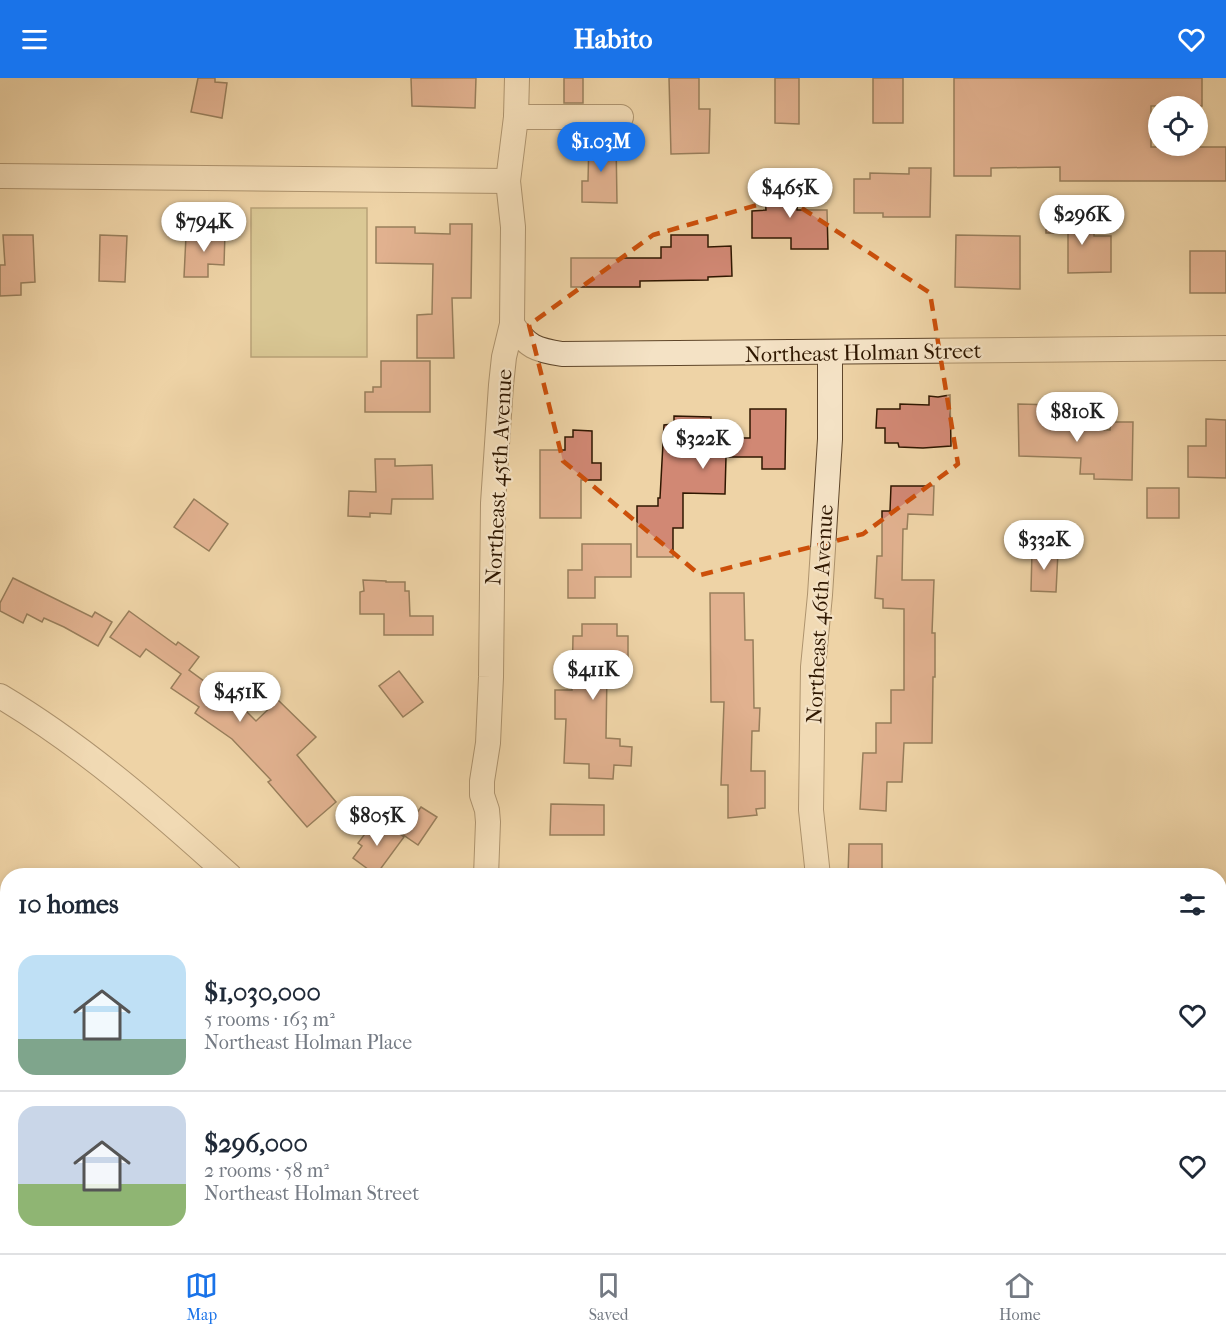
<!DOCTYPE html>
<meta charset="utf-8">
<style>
:root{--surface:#fff;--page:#f2f2f3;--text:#1f2937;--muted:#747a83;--line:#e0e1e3;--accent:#1a73e8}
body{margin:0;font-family:"IM FELL French Canon",serif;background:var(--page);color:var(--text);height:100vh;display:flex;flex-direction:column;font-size:22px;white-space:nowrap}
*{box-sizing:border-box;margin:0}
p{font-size:20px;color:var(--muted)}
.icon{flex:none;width:33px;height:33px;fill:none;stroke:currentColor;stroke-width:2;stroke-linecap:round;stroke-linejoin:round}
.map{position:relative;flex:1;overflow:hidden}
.side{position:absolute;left:0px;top:790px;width:1227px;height:386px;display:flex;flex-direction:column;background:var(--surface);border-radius:24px 24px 0 0;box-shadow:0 3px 9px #0003}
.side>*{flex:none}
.controls{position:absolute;left:1148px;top:18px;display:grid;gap:12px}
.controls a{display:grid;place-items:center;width:60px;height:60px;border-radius:50%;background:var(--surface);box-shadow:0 3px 9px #0003;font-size:30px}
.price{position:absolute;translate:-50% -51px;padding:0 14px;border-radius:21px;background:#fff;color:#222;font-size:20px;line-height:39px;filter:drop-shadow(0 2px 3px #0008)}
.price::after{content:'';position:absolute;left:50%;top:36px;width:18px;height:14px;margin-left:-9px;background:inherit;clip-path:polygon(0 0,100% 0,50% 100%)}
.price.on{background:var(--accent);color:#fff}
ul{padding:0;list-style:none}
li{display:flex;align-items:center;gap:18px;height:150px;padding:0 18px}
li+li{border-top:2px solid var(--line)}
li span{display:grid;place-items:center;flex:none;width:168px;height:120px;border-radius:18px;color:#555}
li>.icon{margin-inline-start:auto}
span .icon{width:72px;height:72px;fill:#fffc;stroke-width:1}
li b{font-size:26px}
h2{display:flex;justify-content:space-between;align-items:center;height:72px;padding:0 18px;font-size:26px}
header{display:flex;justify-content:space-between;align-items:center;height:78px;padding:0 18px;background:var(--accent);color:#fff;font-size:27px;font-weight:700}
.tab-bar{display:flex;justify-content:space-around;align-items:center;height:84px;border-top:2px solid var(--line);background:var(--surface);font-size:16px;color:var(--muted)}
.tab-bar a{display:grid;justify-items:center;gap:3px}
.tab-bar .on{color:var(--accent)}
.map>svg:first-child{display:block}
</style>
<header><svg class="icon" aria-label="menu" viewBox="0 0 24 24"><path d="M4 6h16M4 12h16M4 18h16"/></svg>Habito<svg class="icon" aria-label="heart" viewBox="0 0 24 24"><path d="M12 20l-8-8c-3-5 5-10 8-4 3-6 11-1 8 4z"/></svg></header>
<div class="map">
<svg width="1226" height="1175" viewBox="0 0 1226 1175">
<rect width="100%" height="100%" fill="#eed3a6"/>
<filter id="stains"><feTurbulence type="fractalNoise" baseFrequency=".00333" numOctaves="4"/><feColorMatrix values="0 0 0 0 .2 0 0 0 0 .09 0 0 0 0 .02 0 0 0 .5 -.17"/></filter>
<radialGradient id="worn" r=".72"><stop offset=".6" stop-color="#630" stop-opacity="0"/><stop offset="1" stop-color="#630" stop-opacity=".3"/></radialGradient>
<!-- green -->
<rect fill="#c0ba82" stroke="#786841" stroke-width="1.5" x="251" y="130" width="116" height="149"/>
<!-- building -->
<g fill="#d18874" stroke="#2f1700" stroke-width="1.5">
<path d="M 198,0 L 215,0 L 215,4 L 227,5 L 222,40 L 191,34 Z"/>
<path d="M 411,0 L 476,0 L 475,30 L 412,28 Z"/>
<rect x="564" y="0" width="19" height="25"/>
<path d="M 669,0 L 699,0 L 699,31 L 710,31 L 709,75 L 671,76 Z"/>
<path d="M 775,0 L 799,0 L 799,46 L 775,45 Z"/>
<rect x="873" y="0" width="30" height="45"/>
<path d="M 954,0 L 1202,0 L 1202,28 L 1151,28 L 1151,69 L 1226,69 L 1226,103 L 1060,103 L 1060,89 L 991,90 L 991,98 L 954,98 Z"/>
<path d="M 589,61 L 616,61 L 617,125 L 582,124 L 582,103 L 588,103 Z"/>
<path d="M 909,90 L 931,90 L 930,139 L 883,139 L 883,135 L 854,135 L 854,101 L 870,101 L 870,95 L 909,96 Z"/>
<path d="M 798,104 L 797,132 L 827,132 L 828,171 L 791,171 L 791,160 L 752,160 L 752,133 L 766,132 L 764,106 Z"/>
<path d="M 1046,134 L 1069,134 L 1069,154 L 1094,154 L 1094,158 L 1111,158 L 1111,194 L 1068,195 L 1068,155 L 1046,155 Z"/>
<path d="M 450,146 L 472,146 L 471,220 L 452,220 L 454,280 L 417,280 L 417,237 L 432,236 L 433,186 L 376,185 L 376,149 L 415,149 L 415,155 L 450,156 Z"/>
<path d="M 199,154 L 225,155 L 224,187 L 208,186 L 208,199 L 184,199 L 186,158 L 199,158 Z"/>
<path d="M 3,157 L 33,157 L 35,204 L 21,205 L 21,217 L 0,218 L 0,187 L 5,187 Z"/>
<path d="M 100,157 L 127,158 L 125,204 L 99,203 Z"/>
<path d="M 671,157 L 708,157 L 708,169 L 731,168 L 732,198 L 708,199 L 708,202 L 640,203 L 640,209 L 571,209 L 571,180 L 661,180 L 661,169 L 671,169 Z"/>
<path d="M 956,157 L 1020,158 L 1020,211 L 955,209 Z"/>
<rect x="1190" y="173" width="36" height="42"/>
<path d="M 381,283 L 430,283 L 430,334 L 365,334 L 365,314 L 373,314 L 373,309 L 381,309 Z"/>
<path d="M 950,317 L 951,368 L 923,370 L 899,369 L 898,365 L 885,365 L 885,350 L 876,350 L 877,331 L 900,331 L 900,326 L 929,327 L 929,318 L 938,319 Z"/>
<path d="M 1018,326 L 1056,327 L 1056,350 L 1110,352 L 1110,344 L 1133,344 L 1132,402 L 1094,401 L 1094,396 L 1080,396 L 1081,380 L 1019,378 Z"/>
<path d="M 750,331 L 786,331 L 785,391 L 762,391 L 762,379 L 726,379 L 725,416 L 683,415 L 683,450 L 673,450 L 673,479 L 637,479 L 637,428 L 658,428 L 658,420 L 660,420 L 664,347 L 674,346 L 674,338 L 711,339 L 710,360 L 750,360 Z"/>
<path d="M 1206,341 L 1226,342 L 1226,400 L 1188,399 L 1188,368 L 1206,368 Z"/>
<path d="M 573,352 L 592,353 L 592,385 L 601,385 L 601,402 L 581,402 L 581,440 L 540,440 L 540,372 L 565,372 L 565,359 L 573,359 Z"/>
<path d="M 375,381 L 395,381 L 395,388 L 432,387 L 433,421 L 392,421 L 391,436 L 370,435 L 370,439 L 348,438 L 349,413 L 376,414 Z"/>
<path d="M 891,408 L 934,408 L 933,437 L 908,436 L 907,451 L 903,451 L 902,502 L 934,502 L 932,555 L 935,555 L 935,599 L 933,599 L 932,665 L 904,665 L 902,704 L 887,704 L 886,733 L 860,731 L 863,675 L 876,675 L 876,645 L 891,645 L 891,612 L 904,612 L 904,531 L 883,530 L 883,521 L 875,520 L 877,478 L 882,478 L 882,433 L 890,433 Z"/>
<rect x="1147" y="410" width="32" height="30"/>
<path d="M 194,421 L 228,446 L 209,473 L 174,449 Z"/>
<path d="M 582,466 L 631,466 L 631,499 L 595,499 L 595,520 L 568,520 L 568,492 L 582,492 Z"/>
<path d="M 1032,473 L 1058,474 L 1056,514 L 1031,513 Z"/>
<path d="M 13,500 L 92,539 L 95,534 L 112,544 L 98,568 L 64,549 L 44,540 L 42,544 L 27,536 L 23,545 L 0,533 L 0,525 Z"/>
<path d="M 363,502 L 386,503 L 386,504 L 405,504 L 405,513 L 409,513 L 410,538 L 433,538 L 433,557 L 384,557 L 384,536 L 360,536 L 360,514 L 364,513 Z"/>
<path d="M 710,515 L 744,515 L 745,562 L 753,562 L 754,630 L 760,630 L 759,653 L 752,653 L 751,693 L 765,693 L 765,730 L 756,731 L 757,737 L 728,740 L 728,707 L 721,707 L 724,624 L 711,624 Z"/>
<path d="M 129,533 L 176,567 L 178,564 L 199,579 L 189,592 L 237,627 L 238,625 L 256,643 L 278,622 L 316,659 L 297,677 L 336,724 L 307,749 L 268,704 L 271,702 L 232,661 L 195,635 L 199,629 L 171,610 L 181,596 L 146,571 L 140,579 L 110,559 Z"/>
<path d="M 582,546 L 617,546 L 617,558 L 628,558 L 628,583 L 617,583 L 617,594 L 607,594 L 606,660 L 620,661 L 620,668 L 632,669 L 631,688 L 614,687 L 613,701 L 589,700 L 589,686 L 564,685 L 566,641 L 555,641 L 555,612 L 572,612 L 573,558 L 582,558 Z"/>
<path d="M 399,593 L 423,624 L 403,639 L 379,608 Z"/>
<path d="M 551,726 L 604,727 L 604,757 L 550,757 Z"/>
<path d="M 421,729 L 437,739 L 418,767 L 402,756 Z"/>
<path d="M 374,744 L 385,751 L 388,747 L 404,759 L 376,797 L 353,780 L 362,768 L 358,765 Z"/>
<path d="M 849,766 L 882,766 L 882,798 L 848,798 Z"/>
</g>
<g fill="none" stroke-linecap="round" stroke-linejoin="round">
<defs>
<g id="minor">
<path d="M 516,39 L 621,39"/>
<path d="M 0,98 L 508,103"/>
<path d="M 512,246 C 527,269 536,272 562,276 L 1226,270"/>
<path d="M 0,618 C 84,668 158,733 230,798"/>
<path d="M 486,798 L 488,744 L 487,732 L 482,717 L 482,703 L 488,665 L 491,599 L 493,425 L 501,307 L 504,279 L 512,246 L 513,149 L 508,103 L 516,39 L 517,0"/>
<path d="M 818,798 L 811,732 L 813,589 L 820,517 L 830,361 L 830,274"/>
<path d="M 1220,934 L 1226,934"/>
<path d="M 0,1153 L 8,1164"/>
<path d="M 467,1175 L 468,1168"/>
<path d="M 801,1175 L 801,1168"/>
</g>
</defs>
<!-- minor casing -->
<use href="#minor" stroke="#5f462a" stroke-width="26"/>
<!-- minor -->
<use href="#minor" stroke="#f4e2c5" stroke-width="24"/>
</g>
<!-- marked area -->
<path d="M0 0H1226V1175H0ZM 785,119 L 930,215 L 958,386 L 863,456 L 700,497 L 563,383 L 529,247 L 653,157 Z" fill="#eed3a6" fill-opacity=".55" fill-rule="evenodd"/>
<path fill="none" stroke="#cc4f0a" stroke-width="4.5" stroke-dasharray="12 8" stroke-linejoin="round" d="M 785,119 L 930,215 L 958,386 L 863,456 L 700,497 L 563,383 L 529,247 L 653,157 Z"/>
<g text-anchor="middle" stroke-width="4.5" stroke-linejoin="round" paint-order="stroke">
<!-- street labels -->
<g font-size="22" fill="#2f1700" stroke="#f4e2c5">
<text transform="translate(863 274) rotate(-1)" y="8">Northeast Holman Street</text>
<text transform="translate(498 399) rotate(-87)" y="8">Northeast 45th Avenue</text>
<text transform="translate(819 536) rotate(-87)" y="8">Northeast 46th Avenue</text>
</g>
</g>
<rect width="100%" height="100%" filter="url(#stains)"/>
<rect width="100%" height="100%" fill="url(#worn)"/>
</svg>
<div class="controls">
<a><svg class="icon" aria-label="locate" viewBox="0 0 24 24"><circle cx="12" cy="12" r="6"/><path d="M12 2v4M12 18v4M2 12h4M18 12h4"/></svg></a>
</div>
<b class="price on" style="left:601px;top:95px">$1.03M</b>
<b class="price" style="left:790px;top:141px">$465K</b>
<b class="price" style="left:1082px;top:168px">$296K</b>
<b class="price" style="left:204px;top:175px">$794K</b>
<b class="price" style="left:1077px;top:365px">$810K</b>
<b class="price" style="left:703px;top:392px">$322K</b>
<b class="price" style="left:1044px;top:493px">$332K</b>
<b class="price" style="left:593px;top:623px">$411K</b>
<b class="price" style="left:240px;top:645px">$451K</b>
<b class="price" style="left:377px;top:769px">$805K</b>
<section class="side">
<h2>10 homes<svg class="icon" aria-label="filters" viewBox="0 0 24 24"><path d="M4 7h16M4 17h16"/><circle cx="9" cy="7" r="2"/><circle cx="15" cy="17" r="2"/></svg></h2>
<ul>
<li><span style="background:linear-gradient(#bfe0f5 70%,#7fa58c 0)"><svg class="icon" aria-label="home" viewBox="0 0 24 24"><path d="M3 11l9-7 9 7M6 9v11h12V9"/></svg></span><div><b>$1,030,000</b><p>5 rooms · 163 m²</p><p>Northeast Holman Place</p></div><svg class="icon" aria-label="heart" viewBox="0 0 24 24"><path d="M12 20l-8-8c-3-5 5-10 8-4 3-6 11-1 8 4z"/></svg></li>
<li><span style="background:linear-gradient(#c9d6e8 65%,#8fb573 0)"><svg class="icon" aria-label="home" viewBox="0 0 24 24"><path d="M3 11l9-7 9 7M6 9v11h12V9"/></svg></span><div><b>$296,000</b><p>2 rooms · 58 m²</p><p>Northeast Holman Street</p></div><svg class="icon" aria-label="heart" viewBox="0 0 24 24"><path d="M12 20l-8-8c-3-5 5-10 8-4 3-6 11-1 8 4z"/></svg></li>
</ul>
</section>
</div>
<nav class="tab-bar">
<a class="on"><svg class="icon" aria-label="map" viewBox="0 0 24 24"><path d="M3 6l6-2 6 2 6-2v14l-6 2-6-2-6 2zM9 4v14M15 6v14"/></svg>Map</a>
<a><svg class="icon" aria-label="saved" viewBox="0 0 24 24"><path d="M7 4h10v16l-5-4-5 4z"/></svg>Saved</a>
<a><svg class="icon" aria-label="home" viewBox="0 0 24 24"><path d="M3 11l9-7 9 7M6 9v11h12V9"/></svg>Home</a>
</nav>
